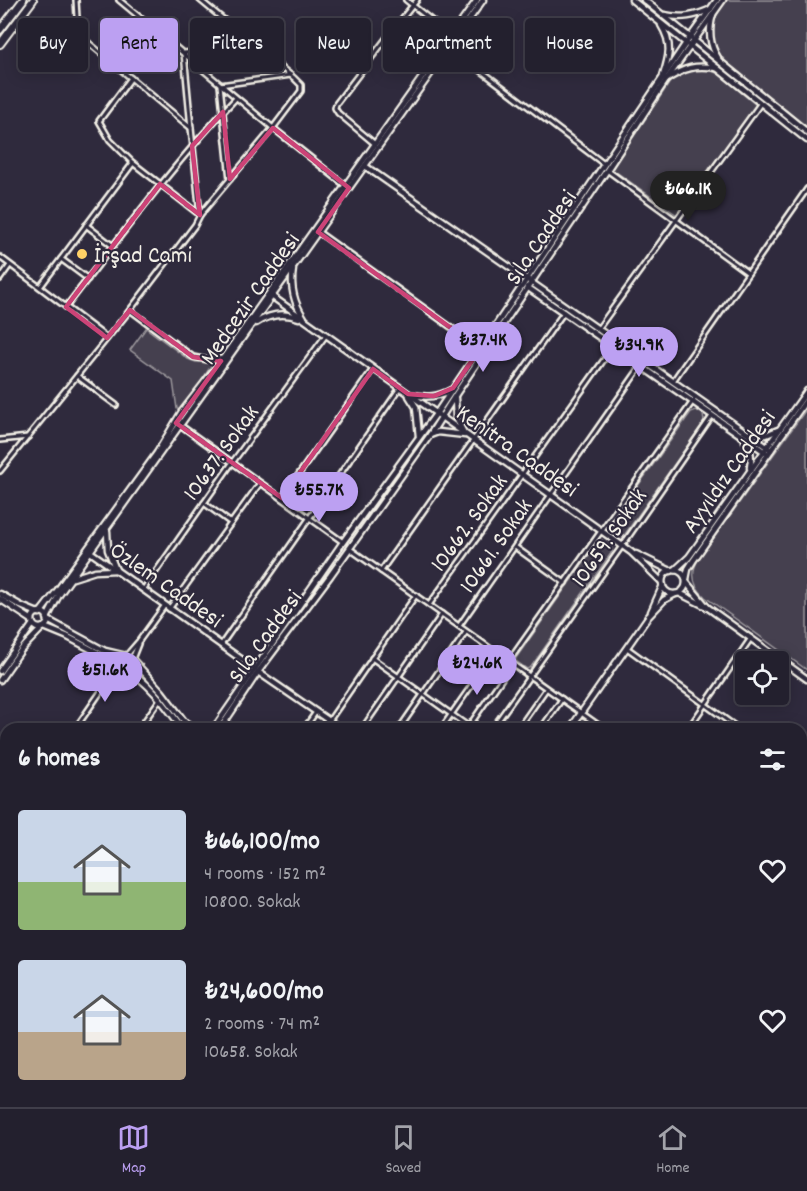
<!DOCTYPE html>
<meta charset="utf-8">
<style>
:root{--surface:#23202e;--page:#2b2836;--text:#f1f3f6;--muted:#a3a3aa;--line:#403e4a;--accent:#bca0f2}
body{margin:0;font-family:Dekko,sans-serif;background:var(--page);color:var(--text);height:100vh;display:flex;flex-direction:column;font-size:22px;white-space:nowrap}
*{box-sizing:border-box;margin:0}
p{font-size:20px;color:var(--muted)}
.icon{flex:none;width:33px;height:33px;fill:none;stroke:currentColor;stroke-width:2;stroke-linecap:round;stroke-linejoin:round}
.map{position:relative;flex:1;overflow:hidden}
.details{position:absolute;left:0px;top:723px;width:807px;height:384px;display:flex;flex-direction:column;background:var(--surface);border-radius:18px 18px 0 0;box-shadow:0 3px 15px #0003,0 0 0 2px var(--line)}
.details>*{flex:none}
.banner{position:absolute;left:18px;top:18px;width:771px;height:54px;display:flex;gap:12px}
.fabs{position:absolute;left:735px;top:651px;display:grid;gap:12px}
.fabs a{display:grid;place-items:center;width:54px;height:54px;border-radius:6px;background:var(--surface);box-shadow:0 3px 15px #0003,0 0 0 2px var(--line);font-size:30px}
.price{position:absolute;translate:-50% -51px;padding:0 14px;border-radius:21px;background:var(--accent);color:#111;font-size:20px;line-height:39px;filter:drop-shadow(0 2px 3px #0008)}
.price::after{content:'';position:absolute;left:50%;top:36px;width:18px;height:14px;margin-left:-9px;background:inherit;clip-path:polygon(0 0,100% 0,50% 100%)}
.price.current{background:#222;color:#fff}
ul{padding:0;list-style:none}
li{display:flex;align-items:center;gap:18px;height:150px;padding:0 18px}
li span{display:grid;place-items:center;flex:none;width:168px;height:120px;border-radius:6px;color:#555}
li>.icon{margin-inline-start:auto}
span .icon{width:72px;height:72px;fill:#fffc;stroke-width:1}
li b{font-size:26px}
h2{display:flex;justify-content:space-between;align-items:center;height:72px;padding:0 18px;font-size:26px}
.pill{padding:0 21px;border-radius:6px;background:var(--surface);box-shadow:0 3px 15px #0003,0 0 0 2px var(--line);font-size:21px;line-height:54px}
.pill.current{background:var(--accent);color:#111}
.tab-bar{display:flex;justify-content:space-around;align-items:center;height:84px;border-top:2px solid var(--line);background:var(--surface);font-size:16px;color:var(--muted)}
.tab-bar a{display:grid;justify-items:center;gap:3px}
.tab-bar .current{color:var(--accent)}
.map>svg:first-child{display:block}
</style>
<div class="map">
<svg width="807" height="1107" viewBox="0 0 807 1107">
<rect width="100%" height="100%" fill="#2f2a3d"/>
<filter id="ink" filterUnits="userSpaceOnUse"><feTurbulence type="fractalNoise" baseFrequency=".0167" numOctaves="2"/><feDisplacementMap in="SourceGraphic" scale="12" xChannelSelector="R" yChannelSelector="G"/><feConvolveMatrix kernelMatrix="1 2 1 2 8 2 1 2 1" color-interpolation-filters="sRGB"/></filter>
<g filter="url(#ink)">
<!-- green -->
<g fill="#454050" stroke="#9c989c" stroke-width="1.5">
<path d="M 726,0 L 807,0 L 807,127 L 726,62 C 706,40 710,22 726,0 Z"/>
<path d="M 696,69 L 712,71 L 719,74 L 756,105 L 677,215 L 612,169 L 672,79 L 685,72 Z"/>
<path d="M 146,328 L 188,359 L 196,362 L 214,361 L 201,382 L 181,410 L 177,409 L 173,381 L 130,350 Z"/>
<path d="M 807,408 L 807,670 L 705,597 C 694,587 690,574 698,560 Z"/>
<path d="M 696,410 L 703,414 L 704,422 L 623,537 L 620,537 L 610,529 L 609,526 L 691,412 Z"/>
<path d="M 602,540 L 612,547 L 612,552 L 531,667 L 527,669 L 516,661 L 516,658 L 598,542 Z"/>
</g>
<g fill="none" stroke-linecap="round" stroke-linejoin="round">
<!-- stream -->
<g stroke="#a19ea0" stroke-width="1.5">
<path d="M 0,985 L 6,989"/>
<path d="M 168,1101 L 177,1107"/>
</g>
<defs>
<g id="minor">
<path d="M 76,0 L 78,34 L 191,128 L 200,215 L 273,128 L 346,186"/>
<path d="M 119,0 L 273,128 L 301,91 L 301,85 L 294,78 L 200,0"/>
<path d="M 406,0 L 451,36"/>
<path d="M 450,47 L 604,164"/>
<path d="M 191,128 L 184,53 L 254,45"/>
<path d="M 375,144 L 338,113 L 335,108 L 336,104 L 385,40 L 417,0"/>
<path d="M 607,170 L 748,273"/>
<path d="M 230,179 L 220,85 L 291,75"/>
<path d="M 86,225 L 113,246"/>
<path d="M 318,232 L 480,348"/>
<path d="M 0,257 L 107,338"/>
<path d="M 61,259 L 88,279"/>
<path d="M 0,279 L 10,265"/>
<path d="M 40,287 L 133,163"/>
<path d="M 66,307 C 121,236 174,163 236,98"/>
<path d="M 130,310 L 193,357 L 208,360 L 223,358"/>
<path d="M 598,329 L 760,104"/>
<path d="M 77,376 L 116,405"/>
<path d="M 673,381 L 807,189"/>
<path d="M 180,425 L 343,542"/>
<path d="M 0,440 L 28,437"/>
<path d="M 0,471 L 130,310 L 195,225 L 200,215 L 133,163 L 110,140 L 99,121 L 131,78"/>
<path d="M 282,498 L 373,369"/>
<path d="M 204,503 L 231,523"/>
<path d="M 515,547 L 565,583"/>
<path d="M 350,549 L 604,729"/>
<path d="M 381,571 L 564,312"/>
<path d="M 143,590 L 232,463 L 326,335"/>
<path d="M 429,605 L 613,347"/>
<path d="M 169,609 L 260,483"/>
<path d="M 459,626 L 641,366"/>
<path d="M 221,645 L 400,388"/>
<path d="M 627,648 L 739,729"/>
<path d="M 126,656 L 139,641 L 165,605"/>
<path d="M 372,658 L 472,729"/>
<path d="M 132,659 L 138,644"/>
<path d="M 509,661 L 696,397"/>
<path d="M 329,721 L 416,595"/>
<path d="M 75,729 L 115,671 L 121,665"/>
<path d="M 139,729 L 160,699"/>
<path d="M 304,729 L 316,712"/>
<path d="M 362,729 L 442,614"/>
<path d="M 399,729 L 466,632"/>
<path d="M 441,729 L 495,652"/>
<path d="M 467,729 L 512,664"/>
<path d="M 492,729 L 622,546 L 712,416"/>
<path d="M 518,729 L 546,689"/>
<path d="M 541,729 L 562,699"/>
<path d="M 688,729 L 751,638"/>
<path d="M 0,838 L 5,830"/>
<path d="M 801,914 L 807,918"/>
<path d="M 0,929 L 6,920"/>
<path d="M 801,944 L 807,935"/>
<path d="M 801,1010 L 807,1002"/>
<path d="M 0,1085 L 6,1077"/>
<path d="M 0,1096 L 14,1107"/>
<path d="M 114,1101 L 122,1107"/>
<path d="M 738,1101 L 746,1107"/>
<path d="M 0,1103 L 5,1107"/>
<path d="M 28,1107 L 33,1101"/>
<path d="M 40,1107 L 45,1101"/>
<path d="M 87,1107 L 92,1101"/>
<path d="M 298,1107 L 303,1101"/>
<path d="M 710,1107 L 714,1101"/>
</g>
<g id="tertiary">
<path d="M 365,166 L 771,450"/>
<path d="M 293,269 C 290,287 294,303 304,318"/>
<path d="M 527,287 L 768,454"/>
<path d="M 270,295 L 631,552 L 662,582"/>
<path d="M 256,323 C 270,314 284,312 299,318"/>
<path d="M 413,395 C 427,398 438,397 451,390"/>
<path d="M 409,396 L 416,407 L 419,436"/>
<path d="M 751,434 L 766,435 L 778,430"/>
<path d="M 430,435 L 438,432 L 465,435 L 456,418 L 455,398"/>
<path d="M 745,441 C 751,448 752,459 750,468"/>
<path d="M 89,551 L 255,669"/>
<path d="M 636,554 L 671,571"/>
<path d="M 675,570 L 689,557 L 807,391"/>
<circle cx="674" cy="582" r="12"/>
<path d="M 73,578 L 95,571 L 116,570 L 108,550 L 107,531"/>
<path d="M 686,579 L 688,569 L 693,561 L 807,399"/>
<path d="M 686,582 L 707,607"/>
<path d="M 679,593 L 707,607 L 807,679"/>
<path d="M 0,594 L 21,606 L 38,613"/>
<path d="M 0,599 L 32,620"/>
<path d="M 651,612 L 663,585"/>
<circle cx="40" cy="620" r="8"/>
<path d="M 40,613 L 57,591 L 157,453 L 181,413 L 219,364 L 477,0"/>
<path d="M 47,618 L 59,595 L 483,0"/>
<path d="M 48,620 L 105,651 L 126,656"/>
<path d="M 44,627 L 66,636 L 121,665"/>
<circle cx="126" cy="662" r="6"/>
<path d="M 132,659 L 162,692 L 184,721 L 194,729"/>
<path d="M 125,668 C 150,683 166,706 183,729"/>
<path d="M 0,671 L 33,624"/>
<path d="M 258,672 L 341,729"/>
<path d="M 0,680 L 21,650 L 42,628"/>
<path d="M 212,729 L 217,724 L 343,542 L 436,414 L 686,43 L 717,0"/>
<path d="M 220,729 L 258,672 L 330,576 L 430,435 L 456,394 L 607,170 L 666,80 L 723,0"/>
<path d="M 570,729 L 648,617 L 664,600 L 675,594"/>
<path d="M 801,761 L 807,753"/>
<path d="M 0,953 L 6,957"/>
<path d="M 0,1041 L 6,1033"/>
<path d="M 0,1047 L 6,1039"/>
<path d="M 801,1055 L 807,1059"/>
<path d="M 801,1059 L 807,1064"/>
<path d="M 214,1101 L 223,1107"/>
<path d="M 466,1101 L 470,1107"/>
<path d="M 473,1101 L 477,1107"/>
<path d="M 555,1107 L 560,1101"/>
</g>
<g id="secondary">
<path d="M 632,0 L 807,140"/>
<path d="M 644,0 L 807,132"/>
<path d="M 713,14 C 708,30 709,44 718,58"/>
<path d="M 664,15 C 682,19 695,16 711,9"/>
<path d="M 661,25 C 673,44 669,57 663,76"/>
<path d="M 666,80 C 685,67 695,65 717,68"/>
<path d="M 0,818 L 6,821"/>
<path d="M 0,826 L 6,830"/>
<path d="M 398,1101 L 406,1107"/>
<path d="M 411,1101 L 420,1107"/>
</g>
<g id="trunk">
<path d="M 0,30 L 23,0"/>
<path d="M 0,44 L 33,0"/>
</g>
</defs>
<!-- minor casing -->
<use href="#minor" stroke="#f4f1e8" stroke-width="8"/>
<!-- tertiary casing -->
<use href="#tertiary" stroke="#f4f1e8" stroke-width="9"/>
<!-- secondary casing -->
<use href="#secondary" stroke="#f4f1e8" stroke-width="9"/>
<!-- trunk casing -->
<use href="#trunk" stroke="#f4f1e8" stroke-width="10"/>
<!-- minor -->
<use href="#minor" stroke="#2f2a3d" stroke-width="3"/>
<!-- tertiary -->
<use href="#tertiary" stroke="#2f2a3d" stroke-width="4.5"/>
<!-- secondary -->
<use href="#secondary" stroke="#2f2a3d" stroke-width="4.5"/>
<!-- trunk -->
<use href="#trunk" stroke="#2f2a3d" stroke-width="6"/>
</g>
</g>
<!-- marked area -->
<path fill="none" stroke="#cc4377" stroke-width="4.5" stroke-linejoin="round" d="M 223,112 L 230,179 L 273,128 L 349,188 L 318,232 L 480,349 L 453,388 L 434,396 L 408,394 L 373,369 L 282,498 L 176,423 L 221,361 L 193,357 L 130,310 L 107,338 L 66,307 L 160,184 L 200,215 L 192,146 Z"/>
<!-- markers -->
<circle fill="#ffd166" stroke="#2f2a3d" stroke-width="2" cx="82" cy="254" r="6"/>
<g text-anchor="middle" stroke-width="4.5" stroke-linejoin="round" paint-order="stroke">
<!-- street labels -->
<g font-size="24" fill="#f4f1e8" stroke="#2f2a3d">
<text transform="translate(540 237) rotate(-56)" y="8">Sıla Caddesi</text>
<text transform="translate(249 298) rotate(-55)" y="8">Medcezir Caddesi</text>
<text transform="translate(518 450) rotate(35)" y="8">Kenitra Caddesi</text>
<text transform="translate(220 452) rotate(-54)" y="8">10637. Sokak</text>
<text transform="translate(728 471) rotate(-55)" y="8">Ayyıldız Caddesi</text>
<text transform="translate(468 522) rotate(-54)" y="8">10662. Sokak</text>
<text transform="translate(608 537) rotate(-55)" y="8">10659. Sokak</text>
<text transform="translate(495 545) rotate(-55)" y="8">10661. Sokak</text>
<text transform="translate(167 584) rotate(35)" y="8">Özlem Caddesi</text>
<text transform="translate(264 636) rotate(-54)" y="8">Sıla Caddesi</text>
</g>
<!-- poi labels -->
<g font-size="24" fill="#f4f1e8" stroke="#2f2a3d" text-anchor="start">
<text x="94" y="262">İrşad Cami</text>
</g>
</g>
</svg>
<div class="fabs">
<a><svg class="icon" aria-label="locate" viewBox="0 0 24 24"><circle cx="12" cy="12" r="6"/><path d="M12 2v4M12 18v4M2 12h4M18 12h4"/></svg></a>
</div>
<b class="price current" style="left:688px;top:222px">₺66.1K</b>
<b class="price" style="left:483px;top:373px">₺37.4K</b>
<b class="price" style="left:639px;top:378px">₺34.9K</b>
<b class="price" style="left:319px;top:523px">₺55.7K</b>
<b class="price" style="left:477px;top:696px">₺24.6K</b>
<b class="price" style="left:105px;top:703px">₺51.6K</b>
<div class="banner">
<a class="pill">Buy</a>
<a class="pill current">Rent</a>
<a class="pill">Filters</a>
<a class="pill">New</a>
<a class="pill">Apartment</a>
<a class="pill">House</a>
</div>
<section class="details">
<h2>6 homes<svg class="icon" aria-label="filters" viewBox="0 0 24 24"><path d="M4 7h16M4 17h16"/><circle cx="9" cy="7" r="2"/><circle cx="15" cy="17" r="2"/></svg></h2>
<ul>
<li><span style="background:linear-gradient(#c9d6e8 60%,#8fb573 0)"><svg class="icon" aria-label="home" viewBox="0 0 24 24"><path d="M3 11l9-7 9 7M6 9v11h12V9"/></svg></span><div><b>₺66,100/mo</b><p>4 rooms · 152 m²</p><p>10800. Sokak</p></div><svg class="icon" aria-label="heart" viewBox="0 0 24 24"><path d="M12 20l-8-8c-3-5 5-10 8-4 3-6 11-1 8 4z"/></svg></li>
<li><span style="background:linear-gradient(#c9d6e8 60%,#b9a48a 0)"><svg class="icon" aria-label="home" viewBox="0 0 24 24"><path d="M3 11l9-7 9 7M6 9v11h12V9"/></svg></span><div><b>₺24,600/mo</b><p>2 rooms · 74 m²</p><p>10658. Sokak</p></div><svg class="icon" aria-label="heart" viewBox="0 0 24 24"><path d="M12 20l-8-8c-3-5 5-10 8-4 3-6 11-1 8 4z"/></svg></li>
</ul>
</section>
</div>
<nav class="tab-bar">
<a class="current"><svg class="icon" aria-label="map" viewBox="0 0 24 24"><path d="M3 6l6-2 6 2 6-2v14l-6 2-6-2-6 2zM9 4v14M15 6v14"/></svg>Map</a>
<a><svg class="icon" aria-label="saved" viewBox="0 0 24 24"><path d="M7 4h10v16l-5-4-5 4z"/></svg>Saved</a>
<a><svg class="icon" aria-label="home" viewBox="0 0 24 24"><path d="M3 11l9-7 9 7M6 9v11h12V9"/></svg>Home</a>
</nav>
